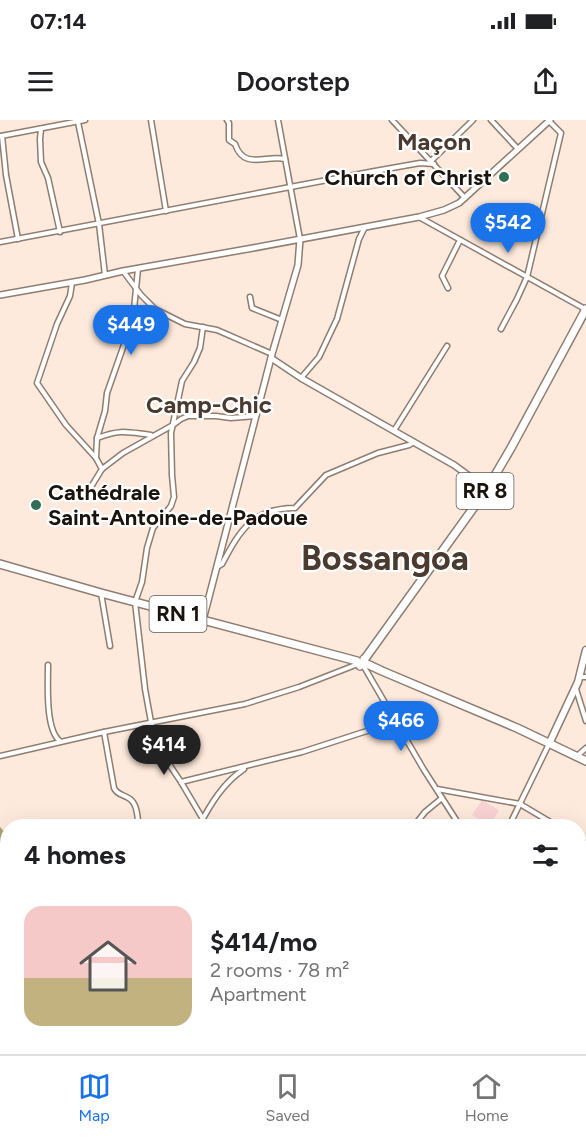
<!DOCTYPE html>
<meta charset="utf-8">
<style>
:root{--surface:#fff;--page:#f2f2f2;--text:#202124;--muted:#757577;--line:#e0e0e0;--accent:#1a73e8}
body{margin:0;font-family:Figtree,sans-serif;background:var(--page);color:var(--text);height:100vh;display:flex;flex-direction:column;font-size:22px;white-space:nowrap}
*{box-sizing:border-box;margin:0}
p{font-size:20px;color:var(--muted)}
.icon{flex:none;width:33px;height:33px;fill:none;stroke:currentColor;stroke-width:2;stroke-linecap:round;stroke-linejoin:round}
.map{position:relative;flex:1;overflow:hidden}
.sheet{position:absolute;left:0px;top:699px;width:586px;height:236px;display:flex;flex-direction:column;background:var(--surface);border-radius:24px 24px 0 0;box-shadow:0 6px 24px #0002}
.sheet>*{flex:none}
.price{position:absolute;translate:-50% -51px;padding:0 14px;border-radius:21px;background:var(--accent);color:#fff;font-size:20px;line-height:39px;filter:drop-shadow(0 2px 3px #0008)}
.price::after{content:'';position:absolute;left:50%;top:36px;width:18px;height:14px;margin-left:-9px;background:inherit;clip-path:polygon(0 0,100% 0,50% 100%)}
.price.selected{background:#222;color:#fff}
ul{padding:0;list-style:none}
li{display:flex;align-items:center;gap:18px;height:150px;padding:0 24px}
li span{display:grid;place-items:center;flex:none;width:168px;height:120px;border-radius:18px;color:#555}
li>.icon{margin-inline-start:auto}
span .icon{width:72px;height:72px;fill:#fffc;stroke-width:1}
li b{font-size:26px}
h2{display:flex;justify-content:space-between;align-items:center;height:72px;padding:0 24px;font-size:26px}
.status{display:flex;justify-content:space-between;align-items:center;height:42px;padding:0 30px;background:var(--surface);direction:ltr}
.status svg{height:16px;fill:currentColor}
header{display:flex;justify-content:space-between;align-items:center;height:78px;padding:0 24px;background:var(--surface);font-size:27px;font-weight:600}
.dock{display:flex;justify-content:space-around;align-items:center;height:84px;border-top:2px solid var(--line);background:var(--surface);font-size:16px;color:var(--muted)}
.dock a{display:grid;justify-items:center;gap:3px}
.dock .selected{color:var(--accent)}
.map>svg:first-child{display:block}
</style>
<div class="status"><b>07:14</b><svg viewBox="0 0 49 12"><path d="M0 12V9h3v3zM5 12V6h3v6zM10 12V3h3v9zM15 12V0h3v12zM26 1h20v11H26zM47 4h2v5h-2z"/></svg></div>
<header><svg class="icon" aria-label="menu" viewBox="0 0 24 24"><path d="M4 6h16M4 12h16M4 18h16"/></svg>Doorstep<svg class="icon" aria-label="share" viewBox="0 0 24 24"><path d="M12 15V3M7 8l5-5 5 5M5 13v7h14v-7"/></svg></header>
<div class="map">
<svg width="586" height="934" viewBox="0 0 586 934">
<rect width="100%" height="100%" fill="#feeadc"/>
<!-- green -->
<path fill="#f9d3d4" d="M 482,680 L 499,690 L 490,706 L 472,695 Z"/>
<!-- forest -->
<path fill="#dca2a5" d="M 0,804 L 7,814 L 8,927 L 59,927 L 58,934 L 0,934 Z"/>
<!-- water -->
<g fill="#aaa370">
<path d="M 0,707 L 7,715 L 7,814 L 0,804 Z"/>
<path d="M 59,927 L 135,927 L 134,934 L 58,934 Z"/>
</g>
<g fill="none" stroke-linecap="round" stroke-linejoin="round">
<defs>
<g id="minor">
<path d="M 151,0 L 166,91"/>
<path d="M 227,0 L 229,3 L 229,20 L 235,24 C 244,51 267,34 285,39"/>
<path d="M 278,0 L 300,119"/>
<path d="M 392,0 L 465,78"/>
<path d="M 491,0 L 518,29"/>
<path d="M 78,2 L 99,104 L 105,155"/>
<path d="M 41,9 L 40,19 L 41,42 L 48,58 L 60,112"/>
<path d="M 1,16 L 85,0"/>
<path d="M 2,16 L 6,55 L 18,119"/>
<path d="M 431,41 L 473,0"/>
<path d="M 419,97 L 585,189"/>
<path d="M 0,122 L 375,51 L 420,43 L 434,44"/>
<path d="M 123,151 L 141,175 L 155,189 L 185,204 L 217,210 L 272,234"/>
<path d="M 72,163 L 70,176 L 57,204 L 37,263 L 66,305 L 96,338"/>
<path d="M 448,168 L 442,156 L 460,120"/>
<path d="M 250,177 L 252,188 L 282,200"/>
<path d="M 203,207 L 200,228 L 194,242 L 182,261 L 171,313 L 172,355 L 174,377 L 171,386 L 153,408 L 147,428 L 142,462 L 135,482 L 145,569 L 151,602 L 159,629 L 181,662 L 207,706"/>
<path d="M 501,209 L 517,179 L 527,157 L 561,13 L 549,1"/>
<path d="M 301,258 L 319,237 L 337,199 L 359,119 L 365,107"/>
<path d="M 395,309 L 447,226"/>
<path d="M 97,318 C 122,309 126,312 151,315"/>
<path d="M 102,349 L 96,338 L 97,318 L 105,291 L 107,273 L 133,199 L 138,149"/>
<path d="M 91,367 L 102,349 L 123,333 L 173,305 L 181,299 L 188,296 L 216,296 L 231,298 L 256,296"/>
<path d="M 217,447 L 222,444 C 240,410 253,388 295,388 L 326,355 L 378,333 L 409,325 L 414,322"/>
<path d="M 101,473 L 110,526"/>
<path d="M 48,545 C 48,563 45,610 60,621"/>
<path d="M 363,545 L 424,650 L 460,706"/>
<path d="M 580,557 L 586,557"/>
<path d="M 576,569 L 586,601"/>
<path d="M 104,612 L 114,668 C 117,675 123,674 130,679 C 138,685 137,698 139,706"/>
<path d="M 0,636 L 104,612 L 245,584 L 299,567 L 358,544"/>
<path d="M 577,636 L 586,628"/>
<path d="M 181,662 L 302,632 L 373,609 L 402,610"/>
<path d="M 437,669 L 520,684 L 557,706"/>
<path d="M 199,706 C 210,685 223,663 244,649"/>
<path d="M 414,706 L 425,692 L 442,678"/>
<path d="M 509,706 L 549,624"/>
<path d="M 579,720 L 586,724"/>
<path d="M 579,809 L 586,810"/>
<path d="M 579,876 L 586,877"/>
<path d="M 579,889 L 586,899"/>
<path d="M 228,927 L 231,934"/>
<path d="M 325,934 L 329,927"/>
</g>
<g id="tertiary">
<path d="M 0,175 L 85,160 L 123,151 L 253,128 L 419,97 L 444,90 L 459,83 L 550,0"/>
<path d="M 271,238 L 301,258 L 454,345 L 487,369"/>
<path d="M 203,500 L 272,234 L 298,145 L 300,119"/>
</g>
<path id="secondary" d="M 549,624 L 578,562 L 586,530"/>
<g id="primary">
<path d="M 0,444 L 101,473 L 357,541 L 360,546 L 365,543"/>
<path d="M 364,539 L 365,543 L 382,551 L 517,608 L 586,641"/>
<path d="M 364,540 L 487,369 L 511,328 L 586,189"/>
</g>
</defs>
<!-- minor casing -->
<use href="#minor" stroke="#8f7d70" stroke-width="7"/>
<!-- tertiary casing -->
<use href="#tertiary" stroke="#8f7d70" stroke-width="8"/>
<!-- secondary casing -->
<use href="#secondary" stroke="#8f7d70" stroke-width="9"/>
<!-- primary casing -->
<use href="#primary" stroke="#8f7d70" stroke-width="10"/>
<!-- minor -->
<use href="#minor" stroke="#fff" stroke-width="4"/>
<!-- tertiary -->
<use href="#tertiary" stroke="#fff" stroke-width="5"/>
<!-- secondary -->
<use href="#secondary" stroke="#fff" stroke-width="6"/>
<!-- primary -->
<use href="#primary" stroke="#fff" stroke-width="7"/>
</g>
<!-- markers -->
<g fill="#326d56" stroke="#fff" stroke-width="2">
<circle cx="504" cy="57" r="6"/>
<circle cx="36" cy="385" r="6"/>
</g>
<g text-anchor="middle" stroke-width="4.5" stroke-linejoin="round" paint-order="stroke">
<!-- shield labels -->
<g fill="#fff" stroke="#5f5a56" stroke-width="1.5">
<rect x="456.5" y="353" width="57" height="36" rx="4.5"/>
<rect x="149.5" y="476" width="57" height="36" rx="4.5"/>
</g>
<g font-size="21" font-weight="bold" fill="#1a130e">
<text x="485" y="378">RR 8</text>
<text x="178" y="501">RN 1</text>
</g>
<!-- poi labels -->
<g font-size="22" font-weight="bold" fill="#1a130e" stroke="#fff" text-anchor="end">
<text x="492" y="65">Church of Christ</text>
<text x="48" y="380" text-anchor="start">Cathédrale<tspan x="48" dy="25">Saint-Antoine-de-Padoue</tspan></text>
</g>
<!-- neighbourhood labels -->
<g font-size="24" font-weight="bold" fill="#4a3a2f" stroke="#fff">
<text x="434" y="30">Maçon</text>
<text x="209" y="293">Camp-Chic</text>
</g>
<!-- town labels -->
<g font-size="34" font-weight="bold" fill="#4a3a2f" stroke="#fff">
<text x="385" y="450">Bossangoa</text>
</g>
</g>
</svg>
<b class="price" style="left:508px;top:134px">$542</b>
<b class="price" style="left:131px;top:236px">$449</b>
<b class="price" style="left:401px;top:632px">$466</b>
<b class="price selected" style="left:164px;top:656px">$414</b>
<section class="sheet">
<h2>4 homes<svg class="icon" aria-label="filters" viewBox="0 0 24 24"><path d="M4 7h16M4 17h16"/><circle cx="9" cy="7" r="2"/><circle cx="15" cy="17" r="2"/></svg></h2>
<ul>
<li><span style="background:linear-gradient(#f6c9c9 60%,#c2b280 0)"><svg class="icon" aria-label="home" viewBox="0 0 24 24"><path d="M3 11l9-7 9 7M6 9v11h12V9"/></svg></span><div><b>$414/mo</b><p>2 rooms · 78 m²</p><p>Apartment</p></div></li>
</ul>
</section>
</div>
<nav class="dock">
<a class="selected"><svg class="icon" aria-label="map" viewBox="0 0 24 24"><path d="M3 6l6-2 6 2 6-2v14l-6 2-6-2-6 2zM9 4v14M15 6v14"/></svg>Map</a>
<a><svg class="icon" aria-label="saved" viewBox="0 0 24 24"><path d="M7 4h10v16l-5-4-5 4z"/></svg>Saved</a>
<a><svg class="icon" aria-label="home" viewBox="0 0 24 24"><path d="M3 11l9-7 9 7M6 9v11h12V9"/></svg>Home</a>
</nav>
